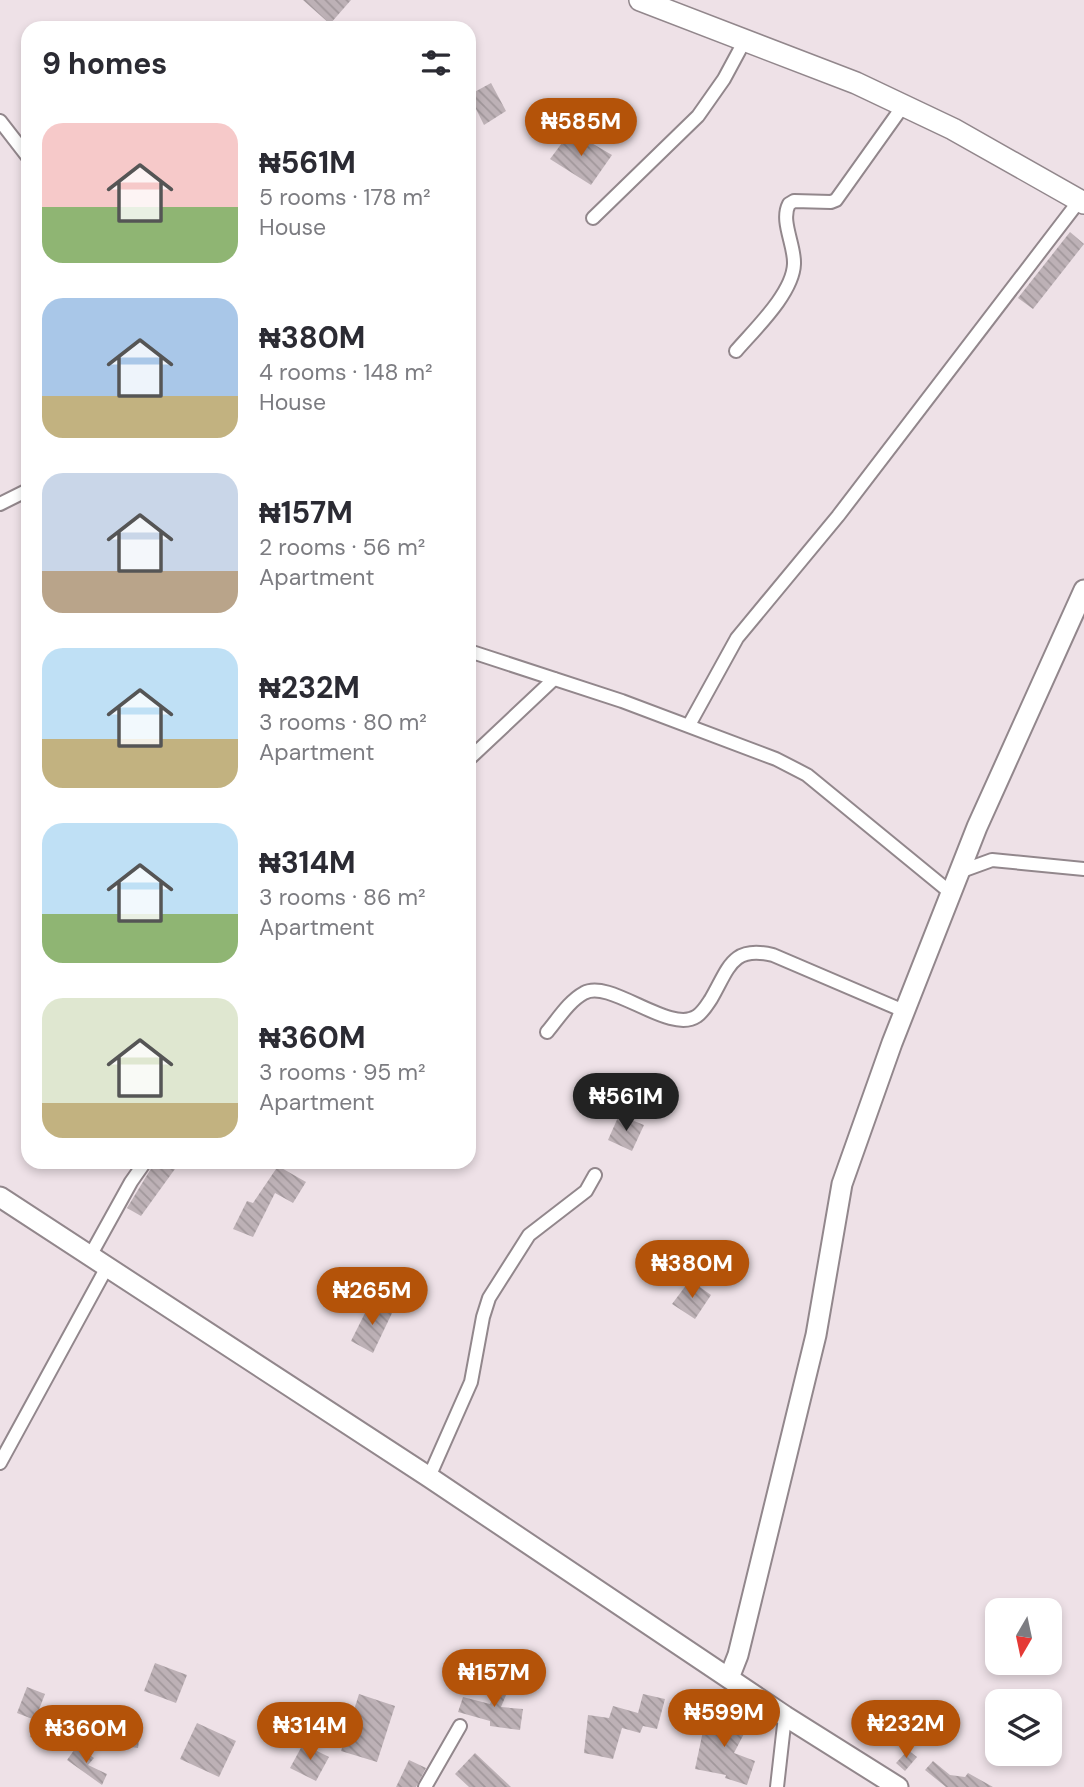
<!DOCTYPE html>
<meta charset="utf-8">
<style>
:root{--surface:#fff;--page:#f2f2f3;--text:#2b2b33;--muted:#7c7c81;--accent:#b45309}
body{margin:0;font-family:"DM Sans",sans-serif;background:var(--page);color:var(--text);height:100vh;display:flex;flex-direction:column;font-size:26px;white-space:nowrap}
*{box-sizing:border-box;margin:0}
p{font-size:23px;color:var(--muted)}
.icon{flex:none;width:38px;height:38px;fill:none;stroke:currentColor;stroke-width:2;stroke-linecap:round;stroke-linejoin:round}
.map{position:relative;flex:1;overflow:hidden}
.details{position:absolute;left:21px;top:21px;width:455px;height:1148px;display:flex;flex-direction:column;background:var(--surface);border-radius:21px;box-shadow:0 4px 10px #0003}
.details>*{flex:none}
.needle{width:46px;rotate:189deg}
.tools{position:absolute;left:985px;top:1598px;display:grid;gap:14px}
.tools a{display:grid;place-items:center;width:77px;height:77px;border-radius:14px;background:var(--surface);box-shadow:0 4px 10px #0003;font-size:35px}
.price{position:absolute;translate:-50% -60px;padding:0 16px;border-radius:24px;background:var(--accent);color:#fff;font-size:23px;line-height:46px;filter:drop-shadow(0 2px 4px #0008)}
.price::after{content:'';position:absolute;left:50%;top:42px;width:21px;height:16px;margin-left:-10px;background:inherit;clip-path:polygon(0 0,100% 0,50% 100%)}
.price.on{background:#222;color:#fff}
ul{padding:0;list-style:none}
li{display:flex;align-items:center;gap:21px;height:175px;padding:0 21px}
li span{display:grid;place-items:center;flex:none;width:196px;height:140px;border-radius:21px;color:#555}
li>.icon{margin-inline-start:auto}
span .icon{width:84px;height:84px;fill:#fffc;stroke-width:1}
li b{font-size:30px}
h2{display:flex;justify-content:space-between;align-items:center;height:84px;padding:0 21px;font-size:30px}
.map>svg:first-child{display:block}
</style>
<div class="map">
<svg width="1084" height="1787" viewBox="0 0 1084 1787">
<defs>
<pattern id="building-back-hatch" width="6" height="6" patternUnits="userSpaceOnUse" patternTransform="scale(1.75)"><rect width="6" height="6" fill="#bdb1b6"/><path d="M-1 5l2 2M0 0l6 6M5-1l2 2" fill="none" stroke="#a1979b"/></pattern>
</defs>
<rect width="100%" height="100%" fill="#eee1e7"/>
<!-- building -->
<g fill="url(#building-back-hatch)">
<path d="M 303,0 L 351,0 L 330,24 Z"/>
<path d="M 491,83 L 506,111 L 484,125 L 469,95 Z"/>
<path d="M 571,131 L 612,155 L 591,185 L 550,159 Z"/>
<path d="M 1070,232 L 1084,244 L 1033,309 L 1018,298 Z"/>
<path d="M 619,1115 L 644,1125 L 632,1151 L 608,1140 Z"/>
<path d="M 155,1162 L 180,1162 L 141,1216 L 127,1208 Z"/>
<path d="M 278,1166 L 306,1182 L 293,1203 L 275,1193 L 253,1237 L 233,1229 L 247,1201 L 253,1203 Z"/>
<path d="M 690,1280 L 711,1295 L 695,1319 L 672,1304 Z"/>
<path d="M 371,1301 L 393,1311 L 373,1353 L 351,1341 Z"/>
<path d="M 155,1663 L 187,1675 L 176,1703 L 144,1691 Z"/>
<path d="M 500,1679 L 511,1683 L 501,1707 L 523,1709 L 520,1730 L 490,1726 L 490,1721 L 458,1712 L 463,1697 L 490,1704 Z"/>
<path d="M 27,1687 L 45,1694 L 35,1720 L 17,1713 Z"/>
<path d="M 359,1694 L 395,1706 L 377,1762 L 341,1751 Z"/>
<path d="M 643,1694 L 665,1699 L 657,1729 L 643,1726 L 640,1733 L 622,1728 L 613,1759 L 584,1753 L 588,1715 L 609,1718 L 613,1706 L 638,1713 Z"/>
<path d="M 707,1712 L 730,1716 L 748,1726 L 734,1753 L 755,1761 L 747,1785 L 725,1778 L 726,1775 L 695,1769 Z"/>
<path d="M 197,1723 L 236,1741 L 219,1777 L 180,1759 Z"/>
<path d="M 34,1724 L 54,1730 L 51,1743 L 30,1737 Z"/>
<path d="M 127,1724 L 141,1725 L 138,1748 L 124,1746 Z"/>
<path d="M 303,1744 L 329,1757 L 316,1781 L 290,1768 Z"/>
<path d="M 77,1746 L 94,1758 L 88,1765 L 107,1774 L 102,1785 L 67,1760 Z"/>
<path d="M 908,1750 L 917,1757 L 905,1771 L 896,1763 Z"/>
<path d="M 475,1753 L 511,1787 L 469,1787 L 455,1774 Z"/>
<path d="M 409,1760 L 426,1768 L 416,1787 L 396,1787 Z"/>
<path d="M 933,1761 L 950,1775 L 965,1777 L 968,1773 L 993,1787 L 946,1787 L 925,1770 Z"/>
</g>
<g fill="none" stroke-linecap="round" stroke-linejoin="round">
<defs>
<g id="street">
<path d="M 0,121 L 28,157"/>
<path d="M 593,218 L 698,116 L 724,79 L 745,40"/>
<path d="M 736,351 C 755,329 793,293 794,264 C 795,245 780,221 789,204 L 794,201 L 831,202 L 836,200 L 903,106"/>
<path d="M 0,504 L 28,490"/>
<path d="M 469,651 L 622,701 L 776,759 L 807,775 L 951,893"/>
<path d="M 689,725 L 737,638 L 838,516 L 1079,201"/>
<path d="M 469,759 L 554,679"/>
<path d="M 959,872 L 992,860 L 1084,869"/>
<path d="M 547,1032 C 558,1019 569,1001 584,993 C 610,978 670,1035 697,1016 C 703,1012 707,1005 711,999 C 729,968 732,945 773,955 L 904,1011"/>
<path d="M 90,1256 L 131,1182 L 145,1162"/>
<path d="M 0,1463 L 107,1267"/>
<path d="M 429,1477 L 471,1382 L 483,1317 L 489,1298 L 529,1235 L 586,1191 L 595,1175"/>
<path d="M 425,1787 L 460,1726"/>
<path d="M 777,1787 L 785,1716"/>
</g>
<g id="secondary">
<path d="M 0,1197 L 429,1477 L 785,1716 L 898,1787"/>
<path d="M 729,1678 L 738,1655 L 816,1335 L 842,1184 L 892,1043 L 977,827 L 1084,590"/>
</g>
<path id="primary" d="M 640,0 L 856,83 L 953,129 L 1084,203"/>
</defs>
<!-- street casing -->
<use href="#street" stroke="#92878c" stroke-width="16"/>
<!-- secondary casing -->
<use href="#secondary" stroke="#92878c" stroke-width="23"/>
<!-- primary casing -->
<use href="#primary" stroke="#92878c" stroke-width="24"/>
<!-- street -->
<use href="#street" stroke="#fff" stroke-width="12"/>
<!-- secondary -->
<use href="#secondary" stroke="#fff" stroke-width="19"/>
<!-- primary -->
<use href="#primary" stroke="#fff" stroke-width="21"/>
</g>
</svg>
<div class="tools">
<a><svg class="needle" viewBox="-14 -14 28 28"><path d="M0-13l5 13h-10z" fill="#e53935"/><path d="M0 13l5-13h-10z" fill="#7c7c81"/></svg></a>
<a><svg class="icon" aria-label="layers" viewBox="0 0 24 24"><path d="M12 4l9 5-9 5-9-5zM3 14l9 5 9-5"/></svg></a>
</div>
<b class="price" style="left:581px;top:158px">₦585M</b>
<b class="price on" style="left:626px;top:1133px">₦561M</b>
<b class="price" style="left:692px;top:1300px">₦380M</b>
<b class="price" style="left:372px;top:1327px">₦265M</b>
<b class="price" style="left:494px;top:1709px">₦157M</b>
<b class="price" style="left:724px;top:1749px">₦599M</b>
<b class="price" style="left:906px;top:1760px">₦232M</b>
<b class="price" style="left:310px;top:1762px">₦314M</b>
<b class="price" style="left:86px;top:1765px">₦360M</b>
<section class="details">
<h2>9 homes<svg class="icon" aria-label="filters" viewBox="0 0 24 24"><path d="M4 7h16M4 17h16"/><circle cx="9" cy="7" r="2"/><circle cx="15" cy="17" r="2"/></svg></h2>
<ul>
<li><span style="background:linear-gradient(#f6c9c9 60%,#8fb573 0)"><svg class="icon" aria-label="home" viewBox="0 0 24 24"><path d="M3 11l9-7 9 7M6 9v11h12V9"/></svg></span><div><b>₦561M</b><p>5 rooms · 178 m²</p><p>House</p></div></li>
<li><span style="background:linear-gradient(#a9c7e8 70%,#c2b280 0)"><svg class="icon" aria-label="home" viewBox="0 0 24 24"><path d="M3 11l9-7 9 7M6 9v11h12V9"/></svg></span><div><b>₦380M</b><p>4 rooms · 148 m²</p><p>House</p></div></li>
<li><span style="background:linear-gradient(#c9d6e8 70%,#b9a48a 0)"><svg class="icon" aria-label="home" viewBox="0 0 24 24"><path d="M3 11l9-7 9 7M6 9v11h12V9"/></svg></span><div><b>₦157M</b><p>2 rooms · 56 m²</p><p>Apartment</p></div></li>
<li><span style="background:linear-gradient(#bfe0f5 65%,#c2b280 0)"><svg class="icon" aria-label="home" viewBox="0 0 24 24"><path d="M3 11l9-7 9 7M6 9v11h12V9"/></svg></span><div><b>₦232M</b><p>3 rooms · 80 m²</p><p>Apartment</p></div></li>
<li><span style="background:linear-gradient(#bfe0f5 65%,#8fb573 0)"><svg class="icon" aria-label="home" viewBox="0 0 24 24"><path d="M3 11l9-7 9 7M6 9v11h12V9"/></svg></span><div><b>₦314M</b><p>3 rooms · 86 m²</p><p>Apartment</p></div></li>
<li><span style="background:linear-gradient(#dfe7d0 75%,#c2b280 0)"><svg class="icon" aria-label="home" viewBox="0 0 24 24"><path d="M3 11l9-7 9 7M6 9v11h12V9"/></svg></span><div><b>₦360M</b><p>3 rooms · 95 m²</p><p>Apartment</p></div></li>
</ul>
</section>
</div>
